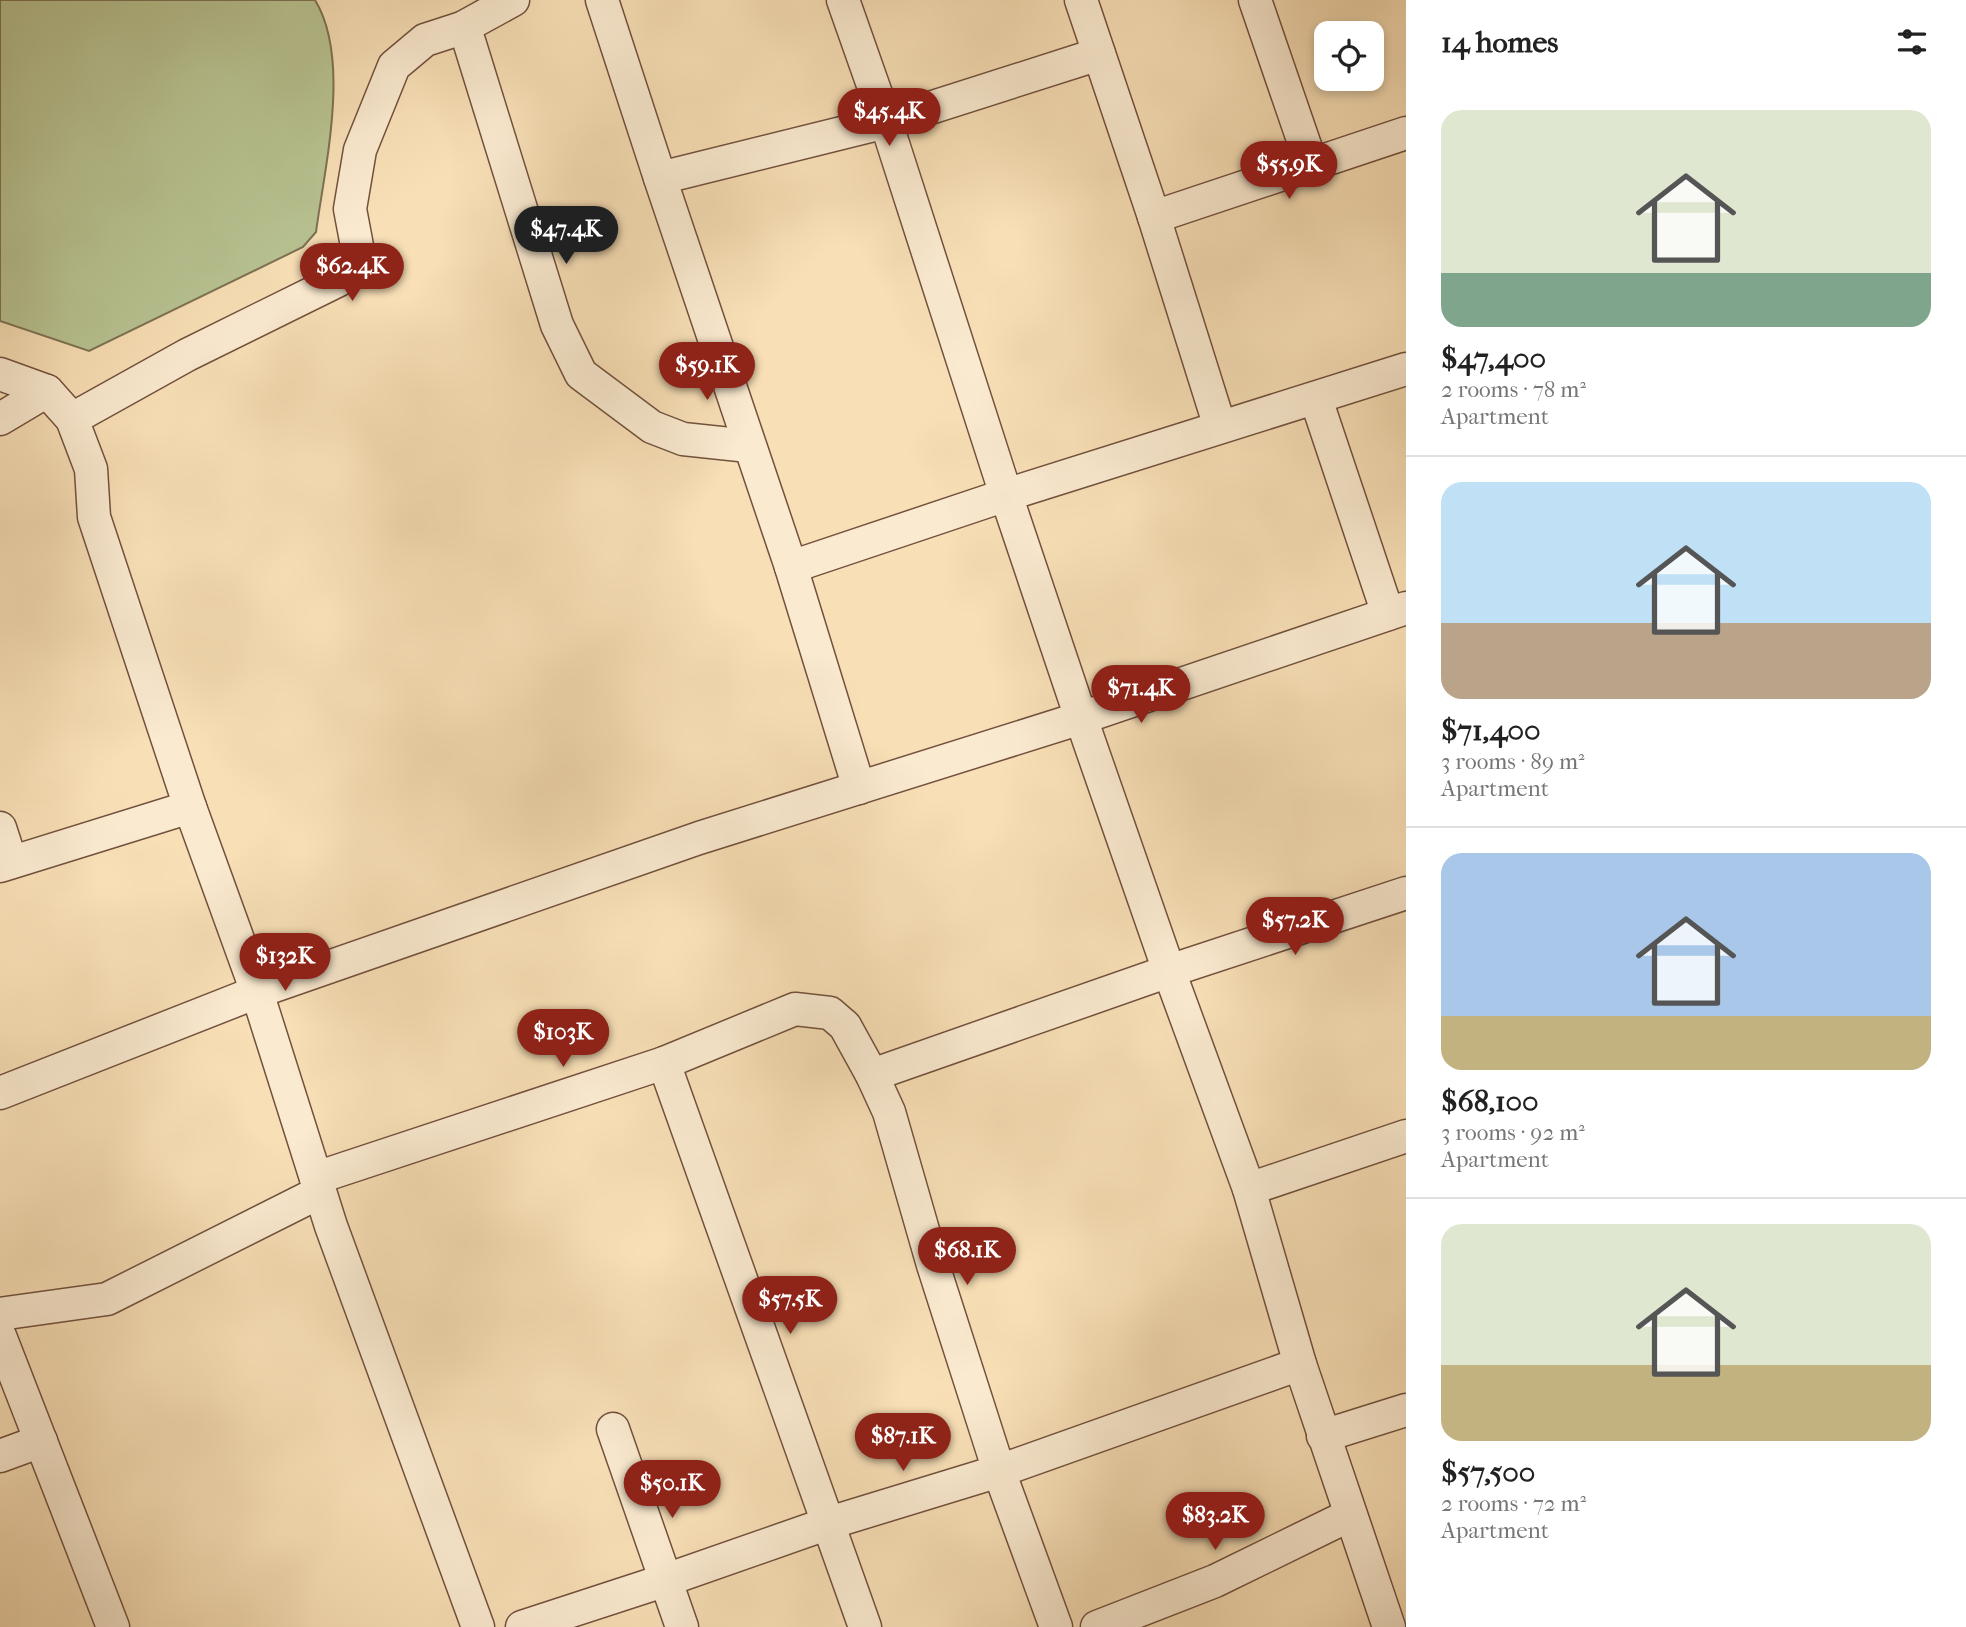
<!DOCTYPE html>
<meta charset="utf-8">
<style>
:root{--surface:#fff;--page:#f6f6f6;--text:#222;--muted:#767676;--line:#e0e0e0;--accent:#8f2418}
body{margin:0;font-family:"IM FELL French Canon",serif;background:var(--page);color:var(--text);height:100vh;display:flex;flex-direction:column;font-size:26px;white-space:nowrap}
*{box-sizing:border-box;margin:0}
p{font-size:23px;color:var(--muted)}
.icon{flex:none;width:38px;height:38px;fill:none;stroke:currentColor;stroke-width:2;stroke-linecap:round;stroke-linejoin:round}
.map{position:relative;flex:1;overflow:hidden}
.side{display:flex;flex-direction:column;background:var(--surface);width:560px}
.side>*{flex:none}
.fabs{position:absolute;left:1314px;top:21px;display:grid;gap:14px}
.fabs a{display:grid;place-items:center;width:70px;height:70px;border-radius:14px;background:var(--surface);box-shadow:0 4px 10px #0003;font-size:35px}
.price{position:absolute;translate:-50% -60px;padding:0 16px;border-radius:24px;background:var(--accent);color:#fff;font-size:23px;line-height:46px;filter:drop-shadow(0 2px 4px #0008)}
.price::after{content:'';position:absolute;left:50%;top:42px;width:21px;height:16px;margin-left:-10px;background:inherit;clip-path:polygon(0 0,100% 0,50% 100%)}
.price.selected{background:#222;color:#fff}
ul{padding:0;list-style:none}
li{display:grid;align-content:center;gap:14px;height:371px;padding:0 35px}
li+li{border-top:2px solid var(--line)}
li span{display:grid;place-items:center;height:217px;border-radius:21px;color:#555}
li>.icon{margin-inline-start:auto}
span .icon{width:126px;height:126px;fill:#fffc;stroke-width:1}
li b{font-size:30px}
h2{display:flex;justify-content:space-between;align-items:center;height:84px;padding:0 35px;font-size:30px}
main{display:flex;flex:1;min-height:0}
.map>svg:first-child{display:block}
</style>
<main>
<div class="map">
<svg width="1406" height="1627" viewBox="0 0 1406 1627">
<rect width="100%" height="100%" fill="#f8dfb6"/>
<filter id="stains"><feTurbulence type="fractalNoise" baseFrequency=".00286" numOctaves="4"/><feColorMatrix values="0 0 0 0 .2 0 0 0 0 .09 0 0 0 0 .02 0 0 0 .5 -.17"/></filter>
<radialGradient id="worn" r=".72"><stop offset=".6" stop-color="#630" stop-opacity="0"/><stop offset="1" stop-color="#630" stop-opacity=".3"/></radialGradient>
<!-- green -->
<path fill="#b8c392" stroke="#7e7254" stroke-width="2" d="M 0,0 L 315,0 C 351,59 325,165 316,232 L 303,247 L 89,351 L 0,321 Z"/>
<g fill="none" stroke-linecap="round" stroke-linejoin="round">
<defs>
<g id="street">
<path d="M 602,0 L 660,178 L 791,567 L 859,788"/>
<path d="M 843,0 L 886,122 L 1006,495 L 1081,718 L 1169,971 L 1249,1189 L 1300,1364 L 1389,1627"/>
<path d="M 1081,0 L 1154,217 L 1220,427"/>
<path d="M 1255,0 L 1312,166"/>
<path d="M 462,28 L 469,41 L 557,325 L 581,374 L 652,427 L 683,439 L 749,446"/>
<path d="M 660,178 L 886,122 L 1099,54"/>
<path d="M 1154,217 L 1406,133"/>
<path d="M 0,374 L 47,391 L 72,419 L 91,469 L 94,517 L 190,807 L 257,992 L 331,1226 L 478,1627"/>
<path d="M 1316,399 L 1388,614"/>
<path d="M 0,419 L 47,391"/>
<path d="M 72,419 L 187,355 L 339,280 L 352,264 L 357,246 L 350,209 L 360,150 L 394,66 L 425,40 L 462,28 L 513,0"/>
<path d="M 791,567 L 1006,495 L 1406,369"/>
<path d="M 0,828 L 11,862"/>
<path d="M 0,866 L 190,807"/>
<path d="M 664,1063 L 865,1627"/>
<path d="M 872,1075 L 1169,971 L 1406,893"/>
<path d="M 0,1093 L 257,992 L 699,838 L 1081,718 L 1406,608"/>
<path d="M 316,1178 L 664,1063 L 795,1009 L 830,1013 L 845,1026 L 872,1075 L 889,1112 L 933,1265 L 999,1471 L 1056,1627"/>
<path d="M 1249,1189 L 1406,1136"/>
<path d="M 0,1314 L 107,1299 L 320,1192"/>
<path d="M 0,1336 L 113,1627"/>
<path d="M 613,1429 L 682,1627"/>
<path d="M 1323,1436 L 1406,1410"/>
<path d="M 0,1456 L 41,1441"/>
<path d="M 522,1627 L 666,1580 L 829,1523 L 999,1471 L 1300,1364"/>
<path d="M 1097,1627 L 1215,1581 L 1350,1515"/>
</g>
</defs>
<!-- street casing -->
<use href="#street" stroke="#72513e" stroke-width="35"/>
<!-- street -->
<use href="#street" stroke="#faead0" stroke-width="32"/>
</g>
<rect width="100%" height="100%" filter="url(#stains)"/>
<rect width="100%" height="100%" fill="url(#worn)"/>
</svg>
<div class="fabs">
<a><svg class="icon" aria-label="locate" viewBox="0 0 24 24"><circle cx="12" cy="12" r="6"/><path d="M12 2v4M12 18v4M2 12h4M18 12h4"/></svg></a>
</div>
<b class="price" style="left:889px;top:148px">$45.4K</b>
<b class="price" style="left:1289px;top:201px">$55.9K</b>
<b class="price selected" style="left:566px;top:266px">$47.4K</b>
<b class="price" style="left:352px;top:303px">$62.4K</b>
<b class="price" style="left:707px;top:402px">$59.1K</b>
<b class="price" style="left:1141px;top:725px">$71.4K</b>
<b class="price" style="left:1295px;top:957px">$57.2K</b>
<b class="price" style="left:285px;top:993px">$132K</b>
<b class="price" style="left:563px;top:1069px">$103K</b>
<b class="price" style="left:967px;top:1287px">$68.1K</b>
<b class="price" style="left:790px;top:1336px">$57.5K</b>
<b class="price" style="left:903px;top:1473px">$87.1K</b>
<b class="price" style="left:672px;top:1520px">$50.1K</b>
<b class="price" style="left:1215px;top:1552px">$83.2K</b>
</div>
<section class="side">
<h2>14 homes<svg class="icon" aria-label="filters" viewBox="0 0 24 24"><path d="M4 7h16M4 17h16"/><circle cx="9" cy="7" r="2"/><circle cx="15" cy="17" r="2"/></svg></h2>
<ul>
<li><span style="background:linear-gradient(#dfe7d0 75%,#7fa58c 0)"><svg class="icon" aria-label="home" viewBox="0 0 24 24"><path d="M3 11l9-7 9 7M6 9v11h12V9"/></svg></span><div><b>$47,400</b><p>2 rooms · 78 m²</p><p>Apartment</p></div></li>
<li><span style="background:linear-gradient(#bfe0f5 65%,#b9a48a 0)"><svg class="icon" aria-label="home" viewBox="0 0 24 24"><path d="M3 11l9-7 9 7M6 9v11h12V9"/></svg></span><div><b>$71,400</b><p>3 rooms · 89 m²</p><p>Apartment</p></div></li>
<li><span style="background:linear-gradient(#a9c7e8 75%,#c2b280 0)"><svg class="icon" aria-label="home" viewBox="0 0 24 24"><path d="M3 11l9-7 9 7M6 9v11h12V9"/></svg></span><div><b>$68,100</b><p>3 rooms · 92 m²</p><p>Apartment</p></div></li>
<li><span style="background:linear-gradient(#dfe7d0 65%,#c2b280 0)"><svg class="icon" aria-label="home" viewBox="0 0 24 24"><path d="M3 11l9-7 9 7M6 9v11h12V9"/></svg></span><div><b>$57,500</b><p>2 rooms · 72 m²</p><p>Apartment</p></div></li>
</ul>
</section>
</main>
